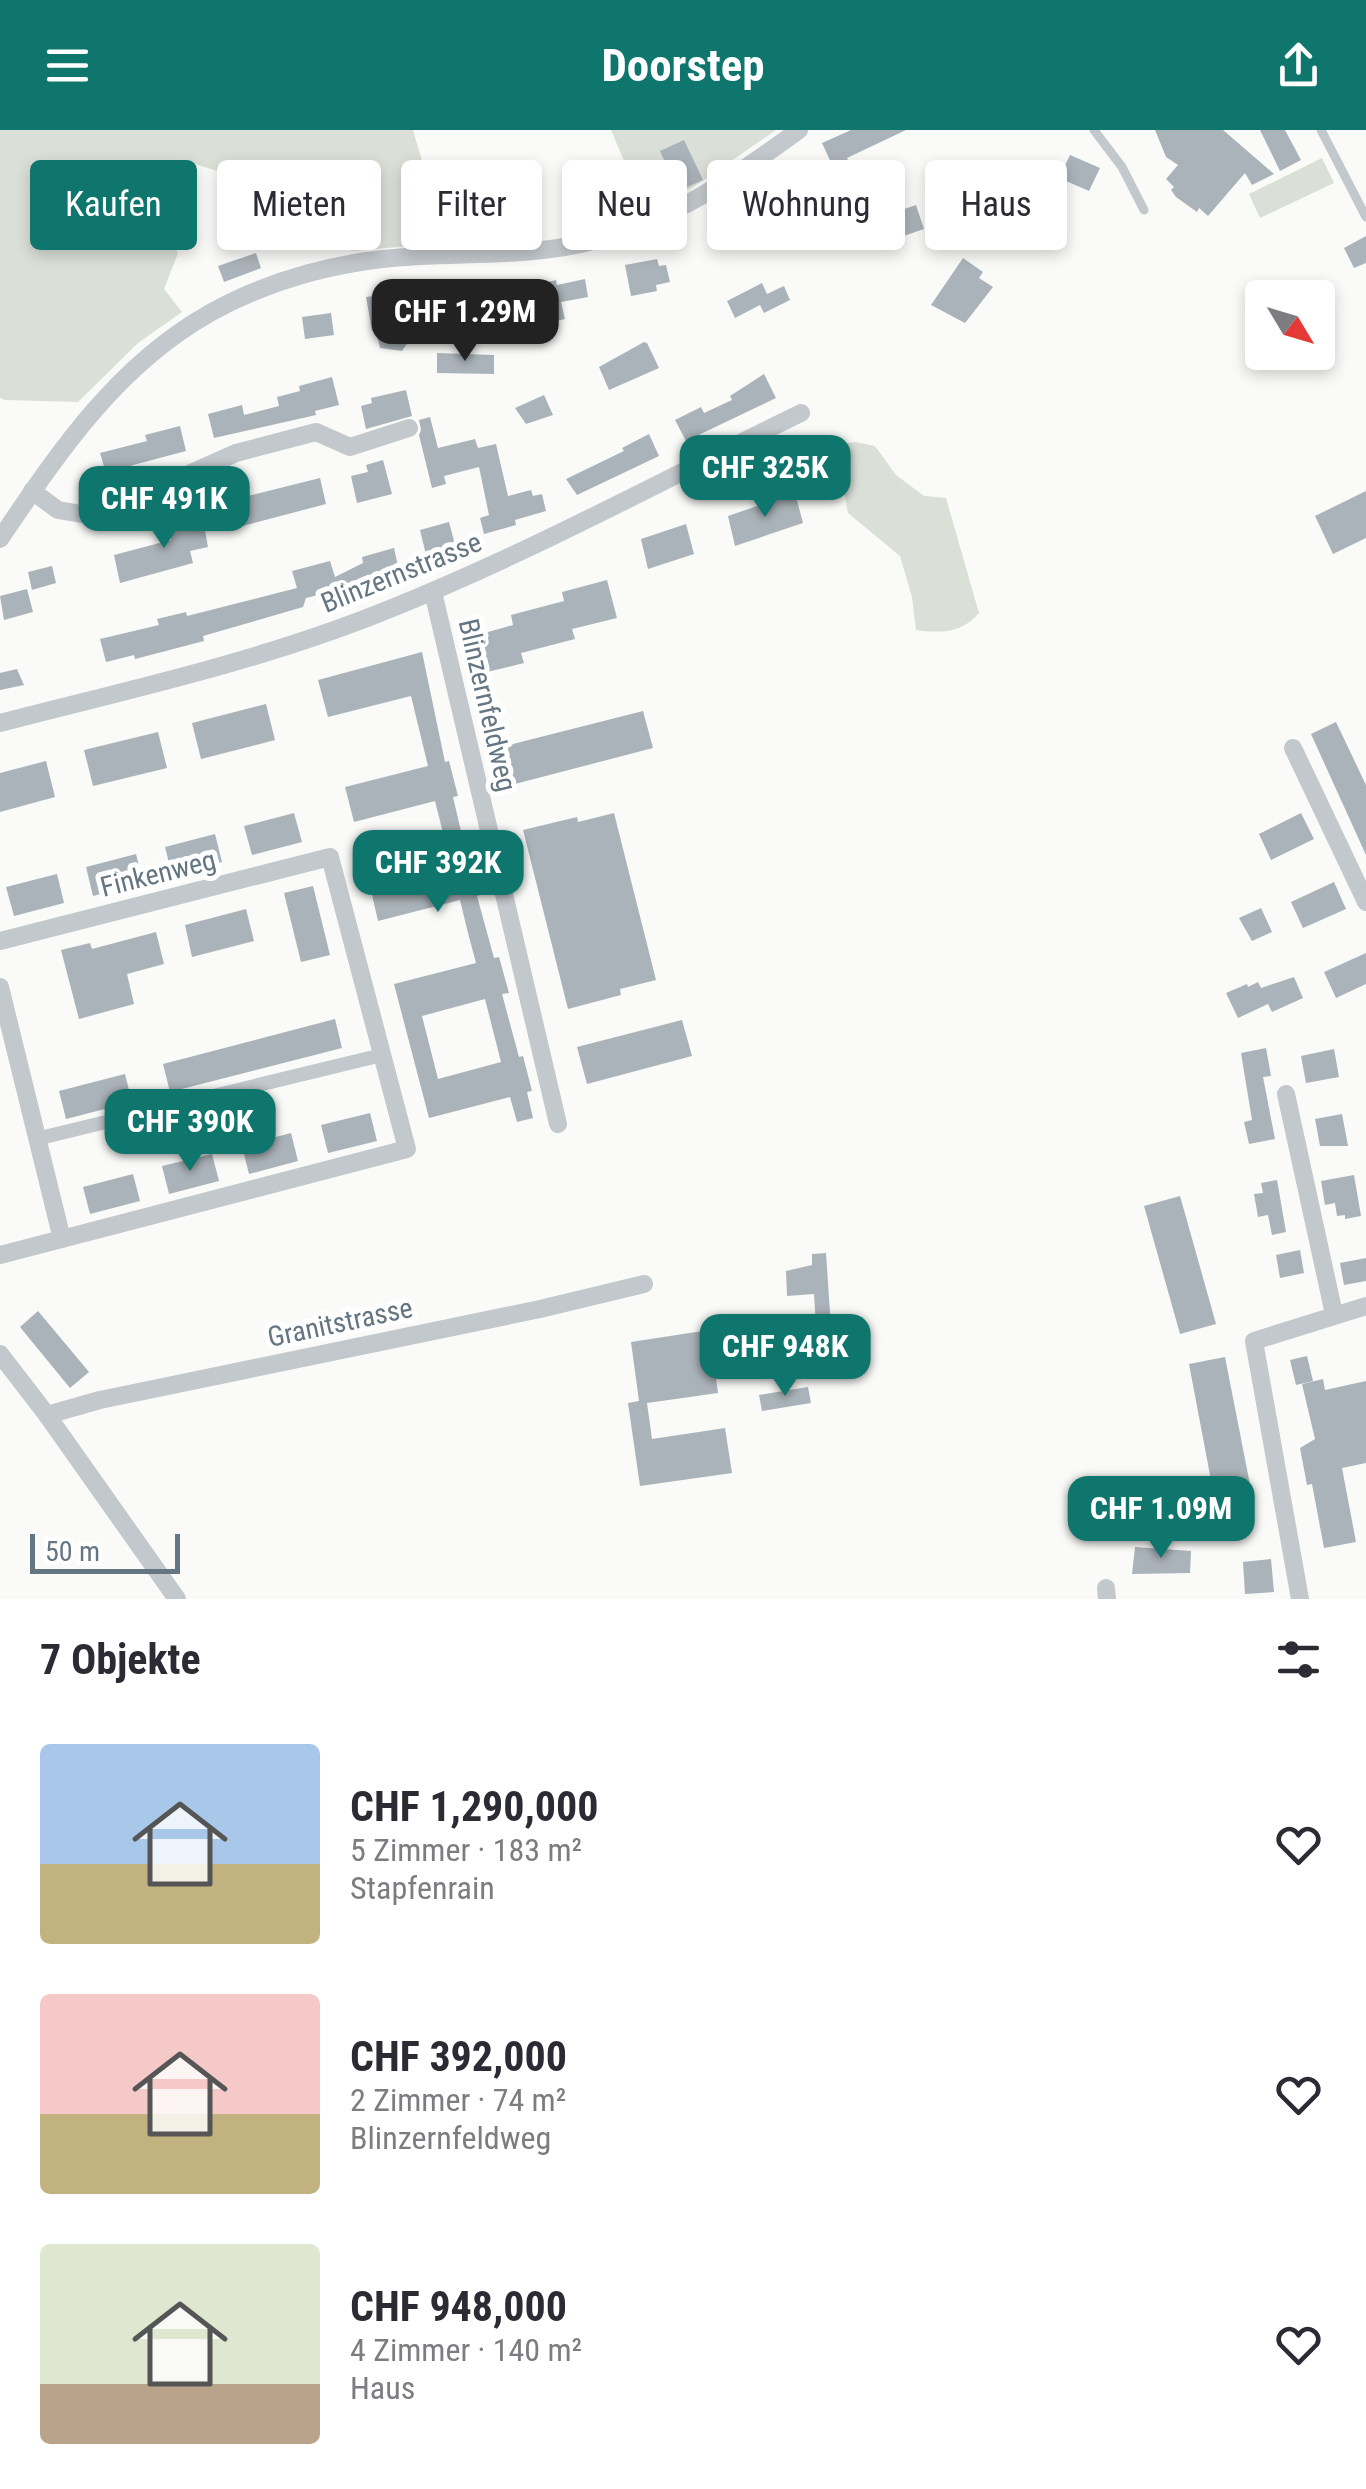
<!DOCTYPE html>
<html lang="de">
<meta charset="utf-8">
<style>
:root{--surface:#fff;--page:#f7f7f7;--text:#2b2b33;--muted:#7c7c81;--accent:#0f766e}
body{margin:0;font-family:"Roboto Condensed",sans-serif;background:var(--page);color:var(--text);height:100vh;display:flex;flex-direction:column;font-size:38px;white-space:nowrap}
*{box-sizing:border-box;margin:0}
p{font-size:32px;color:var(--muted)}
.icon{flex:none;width:55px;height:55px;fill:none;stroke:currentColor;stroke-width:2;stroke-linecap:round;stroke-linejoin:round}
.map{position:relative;height:1469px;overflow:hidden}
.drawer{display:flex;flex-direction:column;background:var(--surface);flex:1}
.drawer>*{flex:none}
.banner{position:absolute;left:30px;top:30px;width:1308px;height:90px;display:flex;gap:20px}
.needle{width:65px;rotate:128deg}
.tools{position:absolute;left:1245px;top:150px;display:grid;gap:20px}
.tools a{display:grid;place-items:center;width:90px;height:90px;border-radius:10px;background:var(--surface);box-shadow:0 5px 15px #0003;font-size:50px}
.scale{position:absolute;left:30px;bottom:25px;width:150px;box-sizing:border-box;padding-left:10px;border:5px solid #657683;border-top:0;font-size:28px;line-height:35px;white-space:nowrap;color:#657683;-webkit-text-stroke:8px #fff;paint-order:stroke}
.price{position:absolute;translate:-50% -85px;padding:0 22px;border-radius:20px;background:var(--accent);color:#fff;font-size:32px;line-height:65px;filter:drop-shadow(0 2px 5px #0008)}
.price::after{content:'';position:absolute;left:50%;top:60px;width:30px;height:22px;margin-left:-15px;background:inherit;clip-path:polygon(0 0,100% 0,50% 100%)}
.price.on{background:#222;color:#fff}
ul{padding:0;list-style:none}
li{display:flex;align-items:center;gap:30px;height:250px;padding:0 40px}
li span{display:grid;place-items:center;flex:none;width:280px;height:200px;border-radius:10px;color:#555}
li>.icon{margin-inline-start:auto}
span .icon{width:120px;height:120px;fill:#fffc;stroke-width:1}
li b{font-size:42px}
h2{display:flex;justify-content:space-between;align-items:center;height:120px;padding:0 40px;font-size:42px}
.chip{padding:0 35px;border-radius:10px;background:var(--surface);box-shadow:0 5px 15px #0003;font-size:35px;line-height:90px}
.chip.on{background:var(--accent);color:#fff}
header{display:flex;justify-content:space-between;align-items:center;height:130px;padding:0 40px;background:var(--accent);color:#fff;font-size:45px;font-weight:700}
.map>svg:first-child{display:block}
</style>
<header><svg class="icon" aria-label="menu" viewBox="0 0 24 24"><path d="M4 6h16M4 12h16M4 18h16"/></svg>Doorstep<svg class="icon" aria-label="share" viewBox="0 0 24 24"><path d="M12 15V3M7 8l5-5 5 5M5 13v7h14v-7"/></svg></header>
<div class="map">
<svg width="1366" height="1469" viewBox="0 0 1366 1469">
<rect width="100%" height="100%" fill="#fafaf8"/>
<!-- green -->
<g fill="#dadfd7">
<path d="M 0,0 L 413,0 L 446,113 L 351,121 L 357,85 L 192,33 L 166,96 L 178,123 L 164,159 L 182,182 L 138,213 L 78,272 L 5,270 L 0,268 Z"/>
<path d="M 611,0 L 776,0 L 695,56 L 645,81 Z"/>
<path d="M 1322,28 L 1334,53 L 1260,88 L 1249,64 Z"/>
<path d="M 856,312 L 875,316 L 896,345 L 924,366 L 946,368 L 979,483 C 961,504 941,503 916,500 L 912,467 L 900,426 L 848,383 L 835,315 Z"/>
</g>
<!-- building -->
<g fill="#aab3b9" fill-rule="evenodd">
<path d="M 851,0 L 906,0 L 847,28 L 849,32 L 834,39 L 822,13 Z"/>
<path d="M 1155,0 L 1223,0 L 1274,44 L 1252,55 L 1245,43 L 1208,86 L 1199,78 L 1197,82 L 1176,67 L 1171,60 L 1174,57 L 1166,49 L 1178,35 L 1166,27 Z"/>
<path d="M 1260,0 L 1285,0 L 1301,30 L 1280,41 Z"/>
<path d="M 684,10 L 703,50 L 678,61 L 660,21 Z"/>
<path d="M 1070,25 L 1100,38 L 1089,61 L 1059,48 Z"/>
<path d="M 1040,33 L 1042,57 L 1006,60 L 1004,35 Z"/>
<path d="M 764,46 L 775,62 L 760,72 L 746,58 Z"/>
<path d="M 974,52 L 979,76 L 950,83 L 944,59 Z"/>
<path d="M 916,75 L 924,99 L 895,109 L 887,85 Z"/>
<path d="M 1366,106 L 1366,133 L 1354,138 L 1344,118 Z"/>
<path d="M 256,123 L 261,138 L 224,152 L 218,136 Z"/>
<path d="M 963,128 L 983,142 L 979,148 L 993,157 L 965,193 L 931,175 Z"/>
<path d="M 657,129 L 659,136 L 666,135 L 670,152 L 656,155 L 657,161 L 631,166 L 625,135 Z"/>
<path d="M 585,149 L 588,167 L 561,172 L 565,189 L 515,200 L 511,182 L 533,177 L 528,157 L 556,150 L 557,155 Z"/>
<path d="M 762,153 L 767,164 L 784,156 L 790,170 L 764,183 L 760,175 L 735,188 L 727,171 Z"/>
<path d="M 447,155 L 482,155 L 488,180 L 479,180 L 479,184 L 438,186 L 438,168 L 425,187 L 408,188 L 412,207 L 402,221 L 380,218 L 376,200 L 372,201 L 366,167 Z"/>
<path d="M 331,183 L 334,205 L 305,209 L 302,187 Z"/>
<path d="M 644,212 L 647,213 L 659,238 L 609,260 L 599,237 Z"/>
<path d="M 437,223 L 494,225 L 494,244 L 437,243 Z"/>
<path d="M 764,244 L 776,268 L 686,311 L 675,290 L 701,277 L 704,283 L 732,270 L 730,266 Z"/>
<path d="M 332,247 L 339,275 L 315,281 L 316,285 L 214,308 L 208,284 L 242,275 L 244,285 L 279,276 L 277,267 L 300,261 L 299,256 Z"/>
<path d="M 406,260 L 412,286 L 366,299 L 361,276 L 372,273 L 371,268 Z"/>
<path d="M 544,265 L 553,285 L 526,294 L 515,278 Z"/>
<path d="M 430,287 L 438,318 L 475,309 L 478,318 L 496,314 L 508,366 L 531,360 L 533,366 L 542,364 L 546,381 L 515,390 L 516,395 L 484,404 L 480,388 L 489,385 L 479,337 L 444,346 L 446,354 L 432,358 L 419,305 L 421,300 L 419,290 Z"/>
<path d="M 180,296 L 186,321 L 122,338 L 125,351 L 96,359 L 91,344 L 105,340 L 100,323 L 147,311 L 145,305 Z"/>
<path d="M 649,304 L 659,326 L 577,365 L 566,349 L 624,321 L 622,318 Z"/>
<path d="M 383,330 L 392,364 L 357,373 L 351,346 L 368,342 L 366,335 Z"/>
<path d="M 320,348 L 326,374 L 235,398 L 228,371 Z"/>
<path d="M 1366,361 L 1366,408 L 1333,424 L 1315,386 Z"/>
<path d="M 795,363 L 803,393 L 735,416 L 728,386 Z"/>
<path d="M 202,384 L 208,417 L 190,421 L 193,433 L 120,453 L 114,425 L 171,410 L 166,393 Z"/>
<path d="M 449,392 L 457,422 L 427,429 L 420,400 Z"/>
<path d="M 686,394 L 694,424 L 648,439 L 641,409 Z"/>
<path d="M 394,418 L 400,445 L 306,468 L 303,477 L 203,506 L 204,511 L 135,529 L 134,525 L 106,532 L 100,509 L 159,495 L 157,489 L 186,482 L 187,486 L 297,458 L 292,441 L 330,431 L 335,447 L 363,433 L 362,427 Z"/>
<path d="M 52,436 L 56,453 L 32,460 L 28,442 Z"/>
<path d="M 607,450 L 617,488 L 572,499 L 575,509 L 521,523 L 524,533 L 483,543 L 474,506 L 513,495 L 511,485 L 564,471 L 562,462 Z"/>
<path d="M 27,459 L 33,482 L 4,490 L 0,466 Z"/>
<path d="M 422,522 L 445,632 L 449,631 L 458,666 L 453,667 L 468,731 L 474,729 L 483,764 L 477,766 L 494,828 L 499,827 L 509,863 L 502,864 L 519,927 L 523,926 L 532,961 L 527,962 L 533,988 L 517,992 L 510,967 L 429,988 L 394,854 L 476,833 L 468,803 L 460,770 L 378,791 L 370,756 L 451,735 L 435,671 L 354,692 L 345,657 L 428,636 L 411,566 L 328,587 L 318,550 ZM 485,869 L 501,932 L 438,949 L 422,886 Z"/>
<path d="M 17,539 L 24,555 L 0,560 L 0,543 Z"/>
<path d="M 266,574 L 275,610 L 201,629 L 192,593 Z"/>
<path d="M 643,581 L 653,618 L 511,655 L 501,617 Z"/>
<path d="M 1336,592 L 1366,655 L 1366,725 L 1311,604 Z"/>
<path d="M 158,602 L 167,638 L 93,656 L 84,620 Z"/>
<path d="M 46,631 L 55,667 L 0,682 L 0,643 Z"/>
<path d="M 294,683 L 302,712 L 252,725 L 244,696 Z"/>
<path d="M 614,683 L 656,850 L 620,859 L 621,865 L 568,879 L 523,700 L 577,687 L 578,692 Z"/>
<path d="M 1301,683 L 1314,709 L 1271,730 L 1259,704 Z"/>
<path d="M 215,704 L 222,732 L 172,745 L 165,717 Z"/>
<path d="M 136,724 L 143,752 L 93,766 L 86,737 Z"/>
<path d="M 57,744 L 64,773 L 14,786 L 6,757 Z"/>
<path d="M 1334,752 L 1346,779 L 1303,798 L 1291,772 Z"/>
<path d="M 313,756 L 330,825 L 301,832 L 284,763 Z"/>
<path d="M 1261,778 L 1272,802 L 1252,811 L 1239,788 Z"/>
<path d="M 246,779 L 254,811 L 192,827 L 185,795 Z"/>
<path d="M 156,802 L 164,834 L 127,844 L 134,874 L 79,889 L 61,820 L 90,813 L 92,819 Z"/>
<path d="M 1366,823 L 1366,854 L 1336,868 L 1324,842 Z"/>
<path d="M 1294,847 L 1303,868 L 1272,882 L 1268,874 L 1238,888 L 1226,863 L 1247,854 L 1248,857 L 1258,852 L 1261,858 Z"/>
<path d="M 335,889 L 342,918 L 170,962 L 163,934 Z"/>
<path d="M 682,890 L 692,926 L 587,954 L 577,917 Z"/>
<path d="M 1266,918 L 1271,946 L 1263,947 L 1275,1009 L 1249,1014 L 1244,992 L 1252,990 L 1241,923 Z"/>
<path d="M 1334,919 L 1339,947 L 1306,953 L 1301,926 Z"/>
<path d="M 125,944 L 132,972 L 66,989 L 59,961 Z"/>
<path d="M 370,983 L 377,1011 L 328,1023 L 321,995 Z"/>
<path d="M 1342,984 L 1348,1016 L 1320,1016 L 1315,989 Z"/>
<path d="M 291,1003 L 298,1031 L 249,1044 L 242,1016 Z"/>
<path d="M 212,1024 L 219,1051 L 169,1064 L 162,1036 Z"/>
<path d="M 133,1044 L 140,1071 L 90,1084 L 83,1057 Z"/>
<path d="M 1354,1045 L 1361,1086 L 1345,1089 L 1345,1085 L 1337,1086 L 1335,1073 L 1325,1075 L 1321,1051 Z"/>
<path d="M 1277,1050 L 1286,1102 L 1272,1105 L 1268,1085 L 1258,1087 L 1254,1064 L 1263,1063 L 1261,1053 Z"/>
<path d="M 1180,1066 L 1216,1194 L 1180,1204 L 1144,1076 Z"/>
<path d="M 1300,1120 L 1304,1143 L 1280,1148 L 1276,1125 Z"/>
<path d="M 826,1123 L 832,1212 L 817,1213 L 814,1164 L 787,1166 L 786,1141 L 812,1135 L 812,1124 Z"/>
<path d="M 1366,1128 L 1366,1151 L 1344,1155 L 1340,1133 Z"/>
<path d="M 38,1181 L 89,1242 L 70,1258 L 20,1197 Z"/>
<path d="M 709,1200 L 718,1263 L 647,1273 L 652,1309 L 725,1298 L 732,1343 L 640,1356 L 628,1273 L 639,1271 L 631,1212 Z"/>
<path d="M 1307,1226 L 1313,1251 L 1296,1255 L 1290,1230 Z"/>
<path d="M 1225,1227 L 1254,1375 L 1217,1382 L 1189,1234 Z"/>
<path d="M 1323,1249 L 1325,1260 L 1366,1251 L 1366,1333 L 1342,1338 L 1356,1412 L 1324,1418 L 1312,1354 L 1307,1355 L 1300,1318 L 1315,1309 L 1302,1254 Z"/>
<path d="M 808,1257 L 811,1273 L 762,1281 L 759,1265 Z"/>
<path d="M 1135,1417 L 1191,1421 L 1190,1443 L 1132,1444 Z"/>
<path d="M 1271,1429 L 1274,1462 L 1245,1464 L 1243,1432 Z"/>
</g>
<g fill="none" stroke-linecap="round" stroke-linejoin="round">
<!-- service -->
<g stroke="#c3c8cc" stroke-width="9">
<path d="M 1094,0 L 1122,37 L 1144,80"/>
<path d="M 1321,0 L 1366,87"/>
</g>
<!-- pedestrian -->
<path stroke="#c3c8cc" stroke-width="14" d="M 36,1009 L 382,925"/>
<!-- minor -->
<g stroke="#c3c8cc" stroke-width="18">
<path d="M 32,361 L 58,380 L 87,385 L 115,377 L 236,323 L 316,302 L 350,317 L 409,298"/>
<path d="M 0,409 C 59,322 116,236 210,183 C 262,154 323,136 382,129 C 443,122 504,127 564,117 C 655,103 726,53 799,0"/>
<path d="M 433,462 L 558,994"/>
<path d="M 0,593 C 120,562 243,535 359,491 C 511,433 655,354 801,283"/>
<path d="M 1293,618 L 1366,772"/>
<path d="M 0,811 L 330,727 L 407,1019 L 0,1125"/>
<path d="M 0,857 L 62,1109"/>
<path d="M 1286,964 L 1334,1184"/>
<path d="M 0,1224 L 47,1285 L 177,1469"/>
<path d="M 47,1285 L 100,1270 L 540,1179 L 644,1154"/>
<path d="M 1106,1458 L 1107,1469"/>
<path d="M 1300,1469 L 1254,1211 L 1366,1176"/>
</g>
</g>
<g text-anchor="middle" stroke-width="10" stroke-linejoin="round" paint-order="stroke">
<!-- street labels -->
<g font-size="28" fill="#657683" stroke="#fff">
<text transform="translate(401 442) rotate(-22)" y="10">Blinzernstrasse</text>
<text transform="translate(488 575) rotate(77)" y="10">Blinzernfeldweg</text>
<text transform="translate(158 743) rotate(-14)" y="10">Finkenweg</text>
<text transform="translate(340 1192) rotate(-12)" y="10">Granitstrasse</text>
</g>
</g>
</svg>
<div class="tools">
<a><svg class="needle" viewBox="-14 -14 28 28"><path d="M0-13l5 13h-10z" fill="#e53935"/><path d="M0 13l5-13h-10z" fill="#7c7c81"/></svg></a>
</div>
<div class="scale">50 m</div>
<b class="price on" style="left:465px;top:234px">CHF 1.29M</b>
<b class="price" style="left:765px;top:390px">CHF 325K</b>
<b class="price" style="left:164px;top:421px">CHF 491K</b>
<b class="price" style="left:438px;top:785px">CHF 392K</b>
<b class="price" style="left:190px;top:1044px">CHF 390K</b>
<b class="price" style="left:785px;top:1269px">CHF 948K</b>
<b class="price" style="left:1161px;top:1431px">CHF 1.09M</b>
<div class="banner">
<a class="chip on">Kaufen</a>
<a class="chip">Mieten</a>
<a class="chip">Filter</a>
<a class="chip">Neu</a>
<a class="chip">Wohnung</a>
<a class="chip">Haus</a>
</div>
</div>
<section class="drawer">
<h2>7 Objekte<svg class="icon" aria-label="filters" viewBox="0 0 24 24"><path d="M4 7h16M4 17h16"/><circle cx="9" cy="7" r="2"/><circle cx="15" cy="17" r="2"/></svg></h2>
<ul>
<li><span style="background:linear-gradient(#a9c7e8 60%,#c2b280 0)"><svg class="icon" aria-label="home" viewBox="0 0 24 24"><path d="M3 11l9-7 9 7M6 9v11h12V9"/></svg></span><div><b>CHF 1,290,000</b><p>5 Zimmer · 183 m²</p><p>Stapfenrain</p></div><svg class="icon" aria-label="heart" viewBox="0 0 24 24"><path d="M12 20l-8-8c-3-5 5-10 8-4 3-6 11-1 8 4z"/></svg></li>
<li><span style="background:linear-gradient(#f6c9c9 60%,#c2b280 0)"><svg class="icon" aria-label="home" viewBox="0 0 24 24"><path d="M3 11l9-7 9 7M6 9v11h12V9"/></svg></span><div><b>CHF 392,000</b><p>2 Zimmer · 74 m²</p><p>Blinzernfeldweg</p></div><svg class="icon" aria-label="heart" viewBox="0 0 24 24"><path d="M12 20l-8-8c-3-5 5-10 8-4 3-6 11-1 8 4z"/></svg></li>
<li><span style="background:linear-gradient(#dfe7d0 70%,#b9a48a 0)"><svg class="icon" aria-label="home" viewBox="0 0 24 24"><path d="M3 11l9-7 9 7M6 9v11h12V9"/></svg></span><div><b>CHF 948,000</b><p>4 Zimmer · 140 m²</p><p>Haus</p></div><svg class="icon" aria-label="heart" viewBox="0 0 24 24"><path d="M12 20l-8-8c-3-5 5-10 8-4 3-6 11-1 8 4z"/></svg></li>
</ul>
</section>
